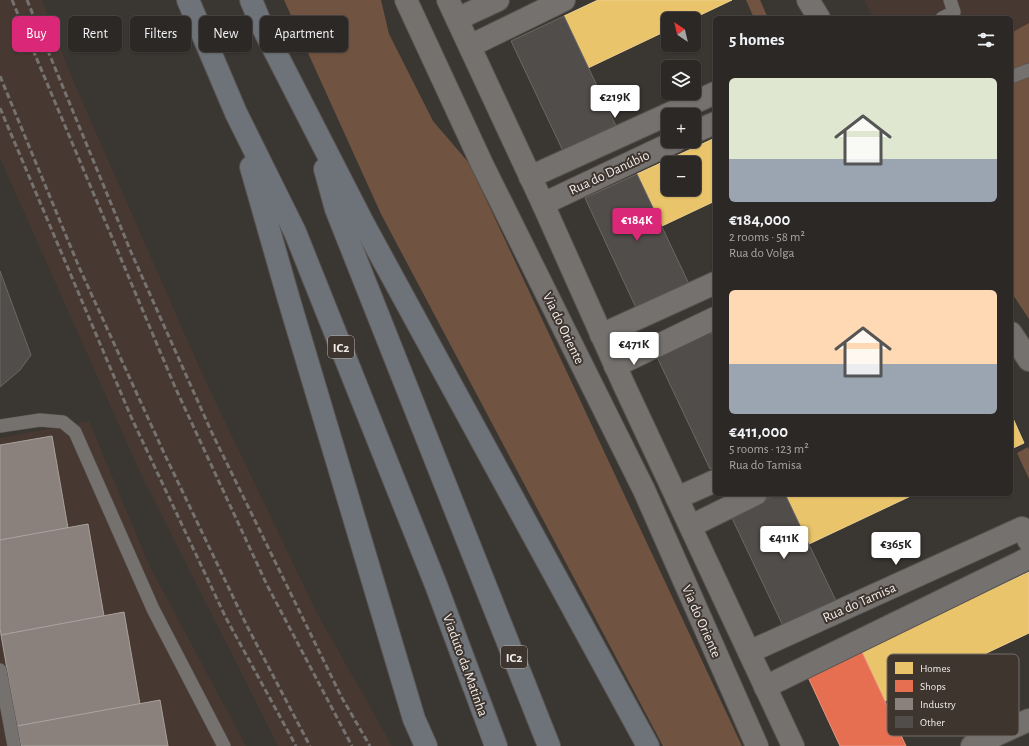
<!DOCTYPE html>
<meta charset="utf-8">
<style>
:root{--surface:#2c2826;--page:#34302e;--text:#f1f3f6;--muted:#a6a6a7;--line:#484443;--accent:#db2777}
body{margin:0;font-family:"Alegreya Sans",sans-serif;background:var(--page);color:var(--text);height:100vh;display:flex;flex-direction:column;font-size:15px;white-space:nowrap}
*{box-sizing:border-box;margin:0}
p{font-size:13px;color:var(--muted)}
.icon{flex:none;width:22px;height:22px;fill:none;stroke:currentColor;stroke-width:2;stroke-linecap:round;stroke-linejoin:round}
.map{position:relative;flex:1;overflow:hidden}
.drawer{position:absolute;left:713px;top:16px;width:300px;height:480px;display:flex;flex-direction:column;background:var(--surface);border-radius:6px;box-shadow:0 1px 3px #0004,0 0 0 1px var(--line)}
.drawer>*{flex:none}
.hud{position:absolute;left:12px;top:16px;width:380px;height:36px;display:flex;gap:8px}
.needle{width:26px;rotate:325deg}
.fabs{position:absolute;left:661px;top:12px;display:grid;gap:8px}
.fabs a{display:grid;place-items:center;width:40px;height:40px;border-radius:6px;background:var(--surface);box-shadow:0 1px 3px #0004,0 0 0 1px var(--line);font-size:20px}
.price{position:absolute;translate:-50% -34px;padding:0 9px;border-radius:4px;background:#fff;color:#222;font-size:13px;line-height:26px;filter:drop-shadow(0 1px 2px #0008)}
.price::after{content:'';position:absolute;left:50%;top:24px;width:12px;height:9px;margin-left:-6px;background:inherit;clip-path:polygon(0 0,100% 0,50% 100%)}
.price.selected{background:var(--accent);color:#fff}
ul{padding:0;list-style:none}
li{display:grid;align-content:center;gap:8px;height:212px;padding:0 16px}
li span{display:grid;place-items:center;height:124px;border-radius:6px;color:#555}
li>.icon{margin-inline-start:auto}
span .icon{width:72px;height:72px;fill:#fffc;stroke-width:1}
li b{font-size:17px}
h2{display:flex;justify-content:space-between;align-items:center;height:48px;padding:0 16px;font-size:17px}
.tag{padding:0 14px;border-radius:6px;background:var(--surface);box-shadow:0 1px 3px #0004,0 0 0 1px var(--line);font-size:14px;line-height:36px}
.tag.selected{background:var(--accent);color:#fff}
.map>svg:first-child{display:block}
</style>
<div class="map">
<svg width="1029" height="746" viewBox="0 0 1029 746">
<rect width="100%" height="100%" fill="#3a3632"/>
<!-- built -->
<g fill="#473931">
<path d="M 0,0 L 42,0 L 72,78 L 205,380 L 317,613 L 392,746 L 278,746 L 139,470 L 0,158 Z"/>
<path d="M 864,0 L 1029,0 L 1029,23 L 1011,33 L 1011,18 L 874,18 Z"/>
<path d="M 89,421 L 149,565 L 246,746 L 0,746 L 0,438 Z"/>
</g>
<!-- green -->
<g fill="#705341">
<path d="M 284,0 L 381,0 L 389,34 L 433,121 L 469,163 L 742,746 L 663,746 L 381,214 Z"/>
<path d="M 746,0 L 760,0 L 768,18 L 754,18 Z"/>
<path d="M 1029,23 L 1029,319 L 1011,292 L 1011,33 Z"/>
<path d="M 1028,447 L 1029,450 L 1029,479 L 1017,453 Z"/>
</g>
<!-- homes -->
<g fill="#e9c46a" stroke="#ecd090" fill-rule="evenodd">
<path d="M 598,0 L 732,0 L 692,19 L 668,19 L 668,30 L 588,68 L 564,16 Z"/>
<path d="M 715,138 L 715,201 L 662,226 L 637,174 ZM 668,163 L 694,163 L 694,189 L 668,189 Z"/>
<path d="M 1011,414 L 1024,443 L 1011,449 Z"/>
<path d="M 785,494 L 915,494 L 809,544 Z"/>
<path d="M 1029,572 L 1029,633 L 885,701 L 861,650 Z"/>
</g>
<!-- shops -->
<path fill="#e76f51" stroke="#ea947f" d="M 861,650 L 906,746 L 840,746 L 807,675 Z"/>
<!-- industry -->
<g fill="#8a817c" stroke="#a9a19d">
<path d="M 52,436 L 68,528 L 0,540 L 0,445 Z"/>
<path d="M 88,524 L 104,616 L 1,635 L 0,628 L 0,540 Z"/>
<path d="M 124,612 L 140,704 L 17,726 L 1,635 Z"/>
<path d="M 160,700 L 168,746 L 21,746 L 17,726 Z"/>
</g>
<!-- building -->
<g fill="#514d4a" stroke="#6a6764">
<path d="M 564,16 L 616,126 L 563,151 L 511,41 Z"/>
<path d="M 637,174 L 690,286 L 637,310 L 585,198 Z"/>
<path d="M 0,271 L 31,355 L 20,370 L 0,387 Z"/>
<path d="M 711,332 L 715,341 L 715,467 L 710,469 L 657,357 Z"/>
<path d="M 777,494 L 785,494 L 837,603 L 784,628 L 731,516 Z"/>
</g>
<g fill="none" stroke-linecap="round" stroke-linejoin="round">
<defs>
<g id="lane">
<path d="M 942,18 L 954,12 L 950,0"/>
<path d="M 1011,77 L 1029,70"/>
<path d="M 0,426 L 40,420 L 63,422 L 75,432 L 153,609 L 224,746"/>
<path d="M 0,670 L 14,746"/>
</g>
<g id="street">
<path d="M 808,0 L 819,18"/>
<path d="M 457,19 L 498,0"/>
<path d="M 470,46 L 564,0"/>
<path d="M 694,132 L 715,123"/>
<path d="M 530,177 L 715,93"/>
<path d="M 543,204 L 676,141"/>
<path d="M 1011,333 L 1029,360"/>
<path d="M 601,335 L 715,283"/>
<path d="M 615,366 L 715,318"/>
<path d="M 677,498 L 715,481"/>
<path d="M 691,526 L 756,494"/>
<path d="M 749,652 L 1022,528 L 1029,541"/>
<path d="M 765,687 L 1029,558"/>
<path d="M 972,746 L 1029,720"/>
</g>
<g id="secondary">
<path d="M 406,0 L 482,164 L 644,490 L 757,746"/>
<path d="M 448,0 L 543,204 L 624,385 L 793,746"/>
</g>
<g id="highway">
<path d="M 188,0 L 236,113 L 295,232 L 436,585 L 496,746"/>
<path d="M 251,0 L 261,24 L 363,223 L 648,746"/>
<path d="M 251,167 L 289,300 L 414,719 L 426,746"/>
<path d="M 325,169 L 336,209 L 549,746"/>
</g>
</defs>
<!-- lane casing -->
<use href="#lane" stroke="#585350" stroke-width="14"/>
<!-- street casing -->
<use href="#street" stroke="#585350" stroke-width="24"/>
<!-- secondary casing -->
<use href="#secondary" stroke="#585350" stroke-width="24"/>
<!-- highway casing -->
<use href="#highway" stroke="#585350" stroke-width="24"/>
<!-- lane -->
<use href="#lane" stroke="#74716e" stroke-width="13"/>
<!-- street -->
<use href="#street" stroke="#74716e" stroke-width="22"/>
<!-- secondary -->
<use href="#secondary" stroke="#74716e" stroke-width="22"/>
<!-- highway -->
<use href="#highway" stroke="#6d7378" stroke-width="22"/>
<!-- rail -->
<g stroke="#76726f" stroke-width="3" stroke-dasharray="6 3" stroke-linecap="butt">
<path d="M 12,0 L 175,387 L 267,585 L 352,746"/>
<path d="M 27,0 L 131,252 L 212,433 L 342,698 L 370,746"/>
<path d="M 0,76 L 79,267 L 164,453 L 247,626 L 310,746"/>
<path d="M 0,108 L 132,419 L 226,618 L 296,746"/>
</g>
</g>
<g text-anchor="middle" stroke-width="4" stroke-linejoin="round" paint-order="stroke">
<!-- shield labels -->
<g fill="#3e352f" stroke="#bcb5b1" stroke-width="1">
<rect x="328" y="336" width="26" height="22" rx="3"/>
<rect x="501" y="646" width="26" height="22" rx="3"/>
</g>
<g font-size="13" font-weight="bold" fill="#f2ece9">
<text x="341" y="352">IC2</text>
<text x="514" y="662">IC2</text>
</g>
<!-- street labels -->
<g font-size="14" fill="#f2ece9" stroke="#3e352f">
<text transform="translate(609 172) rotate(-25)" y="5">Rua do Danúbio</text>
<text transform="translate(564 328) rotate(64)" y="5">Via do Oriente</text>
<text transform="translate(859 602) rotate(-24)" y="5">Rua do Tamisa</text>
<text transform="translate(702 621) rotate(66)" y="5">Via do Oriente</text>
<text transform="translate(466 665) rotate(70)" y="5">Viaduto da Matinha</text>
</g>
</g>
<!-- legend -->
<rect x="887" y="654" width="132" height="82" rx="6" fill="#3e352f" stroke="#746c67" stroke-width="1"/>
<rect x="895" y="662" width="18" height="12" fill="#e9c46a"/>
<rect x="895" y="680" width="18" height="12" fill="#e76f51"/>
<rect x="895" y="698" width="18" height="12" fill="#8a817c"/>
<rect x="895" y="716" width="18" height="12" fill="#514d4a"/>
<g font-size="11" fill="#f2ece9">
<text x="920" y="672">Homes</text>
<text x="920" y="690">Shops</text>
<text x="920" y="708">Industry</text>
<text x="920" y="726">Other</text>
</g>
</svg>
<div class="fabs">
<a><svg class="needle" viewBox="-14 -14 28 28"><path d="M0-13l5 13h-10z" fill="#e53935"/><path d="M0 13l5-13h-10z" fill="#a6a6a7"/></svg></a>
<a><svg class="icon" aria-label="layers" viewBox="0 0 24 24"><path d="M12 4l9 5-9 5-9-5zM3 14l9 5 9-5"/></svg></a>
<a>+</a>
<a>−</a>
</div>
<b class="price" style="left:615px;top:119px">€219K</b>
<b class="price selected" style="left:637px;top:242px">€184K</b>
<b class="price" style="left:634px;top:366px">€471K</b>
<b class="price" style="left:784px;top:560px">€411K</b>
<b class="price" style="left:896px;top:566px">€365K</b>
<div class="hud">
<a class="tag selected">Buy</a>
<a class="tag">Rent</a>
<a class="tag">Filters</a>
<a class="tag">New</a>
<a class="tag">Apartment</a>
</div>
<section class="drawer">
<h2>5 homes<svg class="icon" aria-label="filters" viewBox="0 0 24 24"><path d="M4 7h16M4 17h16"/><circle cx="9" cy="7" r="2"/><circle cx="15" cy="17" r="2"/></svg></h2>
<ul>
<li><span style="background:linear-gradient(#dfe7d0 65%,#9aa5b1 0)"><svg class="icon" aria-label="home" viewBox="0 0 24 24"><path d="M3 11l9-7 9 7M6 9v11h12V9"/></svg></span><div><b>€184,000</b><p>2 rooms · 58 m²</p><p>Rua do Volga</p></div></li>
<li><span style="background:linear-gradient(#ffd9b3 60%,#9aa5b1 0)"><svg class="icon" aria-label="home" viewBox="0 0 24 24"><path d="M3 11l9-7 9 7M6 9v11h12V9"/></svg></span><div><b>€411,000</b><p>5 rooms · 123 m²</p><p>Rua do Tamisa</p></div></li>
</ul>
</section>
</div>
